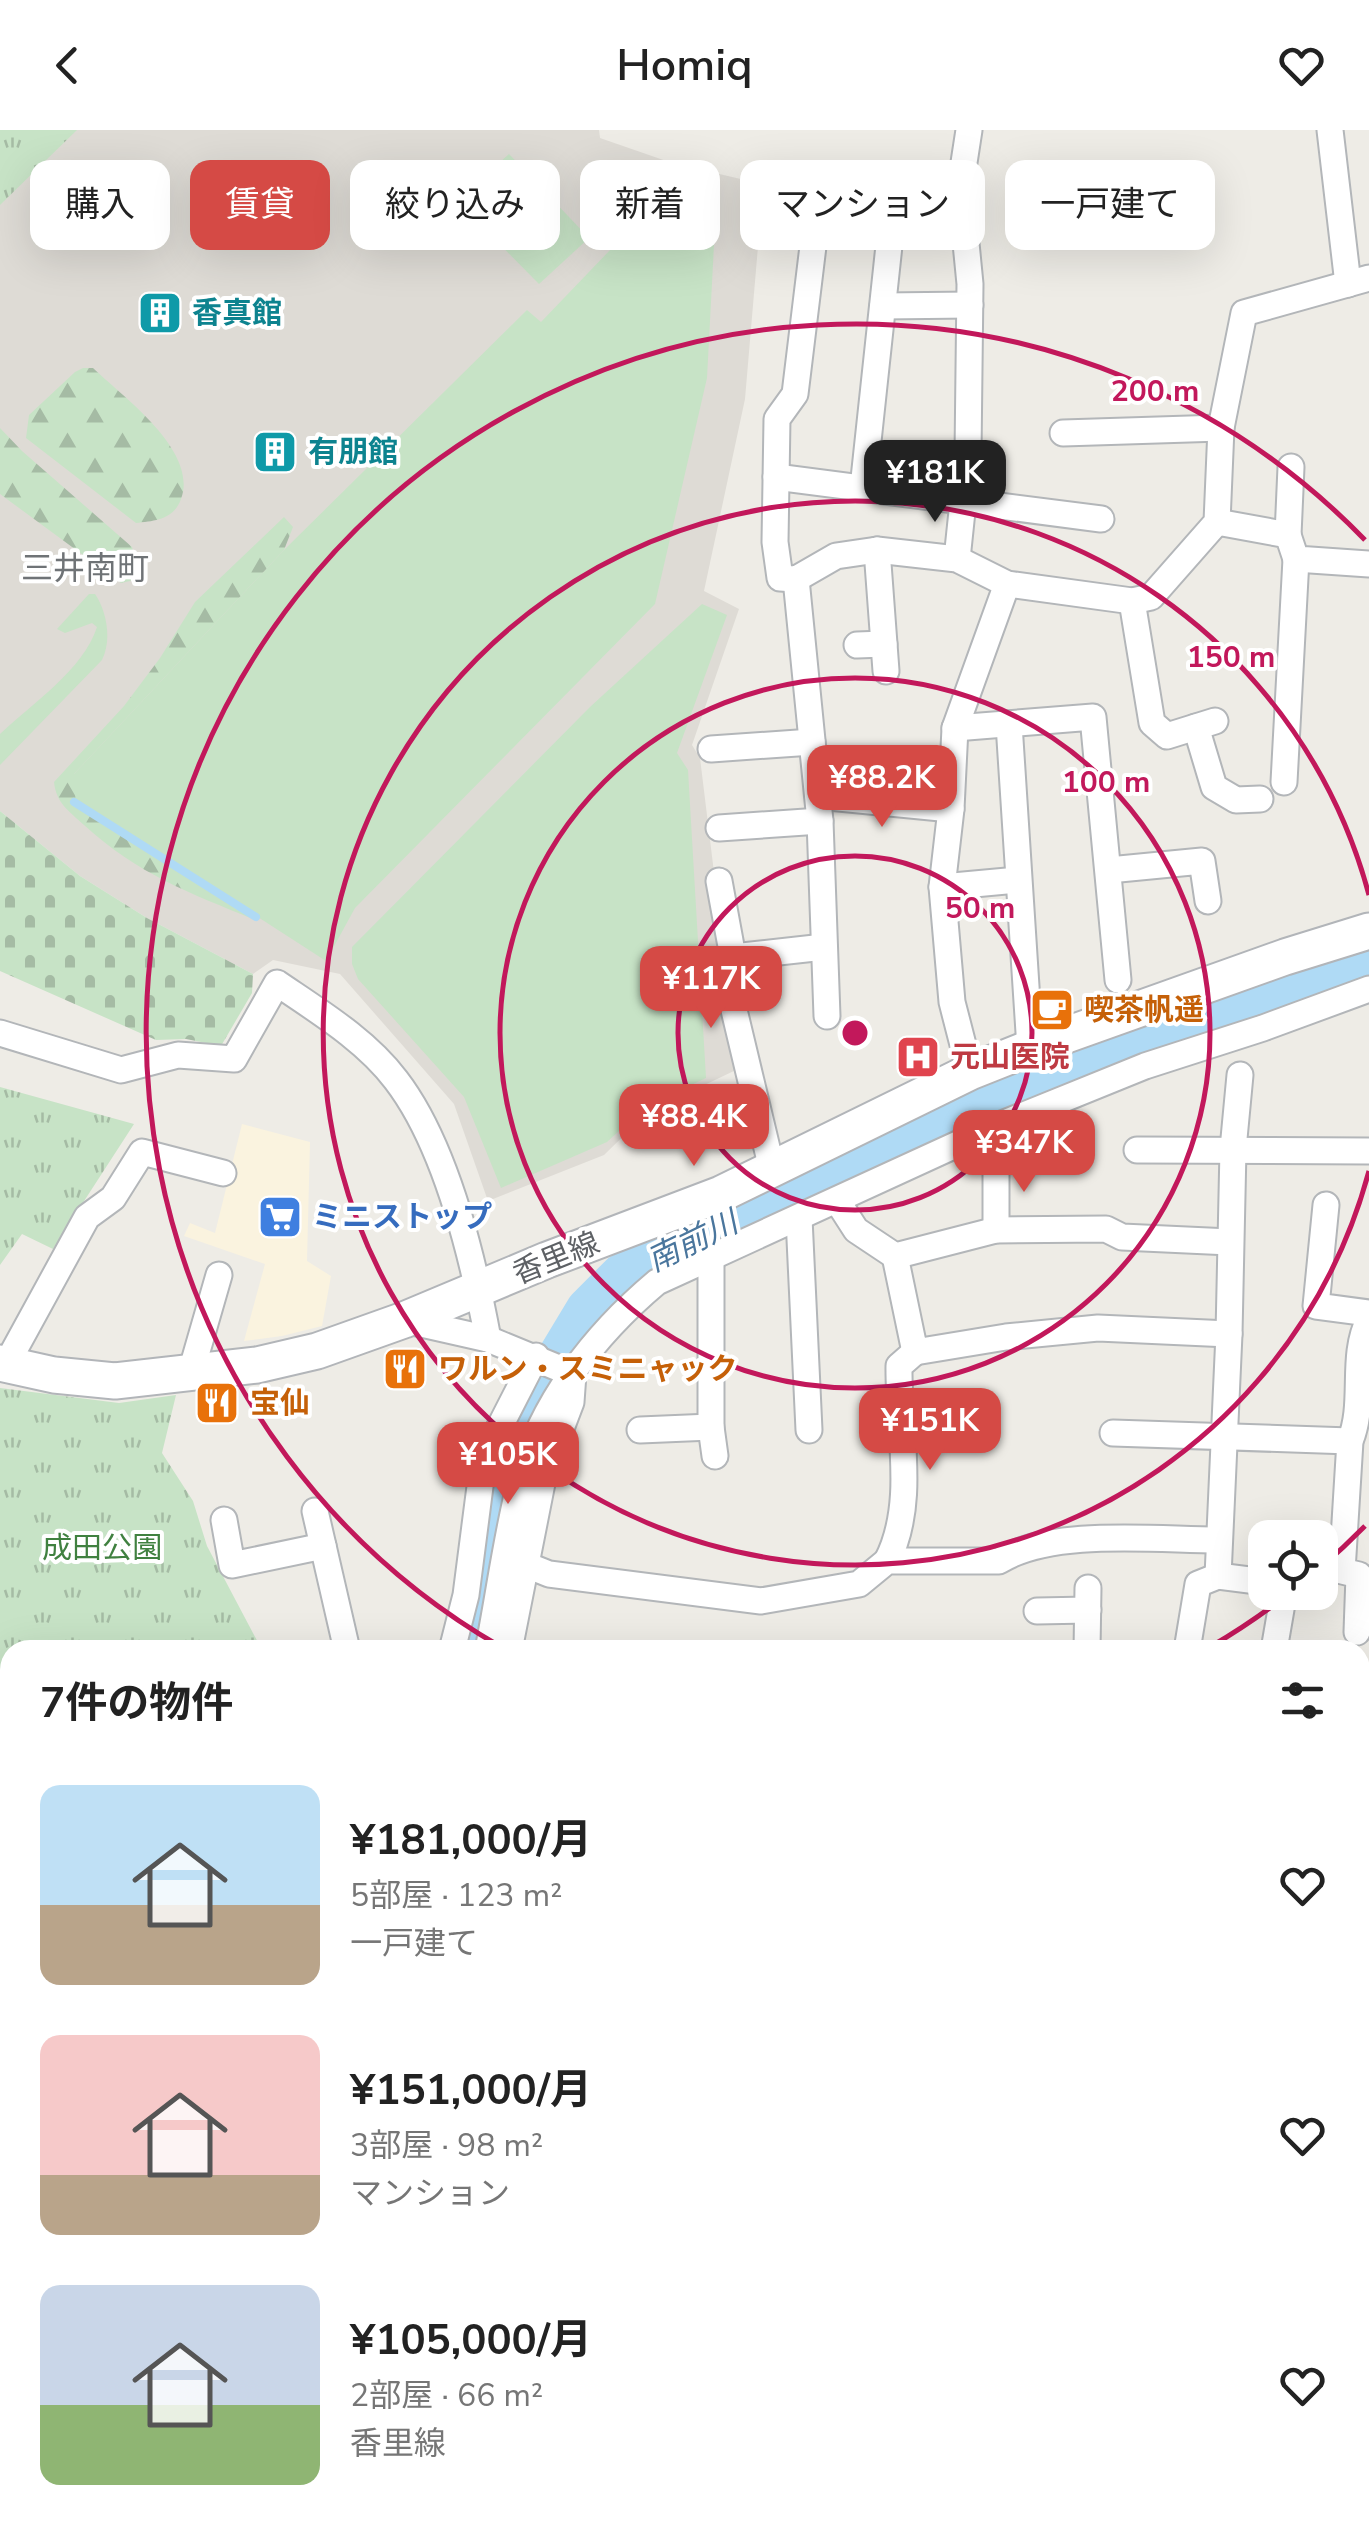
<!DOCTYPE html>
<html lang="ja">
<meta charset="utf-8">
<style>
:root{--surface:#fff;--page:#f2f2f2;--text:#222;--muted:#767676;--accent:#d54a45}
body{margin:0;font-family:"Nunito Sans","Noto Sans JP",sans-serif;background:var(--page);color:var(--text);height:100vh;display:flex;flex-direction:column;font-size:38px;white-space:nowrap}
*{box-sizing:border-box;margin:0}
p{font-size:32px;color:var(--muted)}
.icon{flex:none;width:55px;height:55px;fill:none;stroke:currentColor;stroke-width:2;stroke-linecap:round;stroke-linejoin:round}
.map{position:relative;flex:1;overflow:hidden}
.panel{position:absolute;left:0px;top:1510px;width:1370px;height:892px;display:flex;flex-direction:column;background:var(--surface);border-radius:30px 30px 0 0;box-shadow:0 10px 40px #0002}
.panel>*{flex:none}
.guide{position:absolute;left:30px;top:30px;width:1310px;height:90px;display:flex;gap:20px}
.tools{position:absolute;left:1248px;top:1390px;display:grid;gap:20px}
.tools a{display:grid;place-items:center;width:90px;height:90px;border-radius:20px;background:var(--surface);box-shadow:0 10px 40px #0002;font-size:50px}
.price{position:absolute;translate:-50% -85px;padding:0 22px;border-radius:20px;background:var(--accent);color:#fff;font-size:32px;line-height:65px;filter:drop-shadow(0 2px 5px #0008)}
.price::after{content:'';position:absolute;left:50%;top:60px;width:30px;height:22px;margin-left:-15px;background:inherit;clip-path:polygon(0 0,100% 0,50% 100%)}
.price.active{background:#222;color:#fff}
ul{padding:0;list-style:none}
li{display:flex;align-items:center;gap:30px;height:250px;padding:0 40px}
li span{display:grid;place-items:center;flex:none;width:280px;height:200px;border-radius:20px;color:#555}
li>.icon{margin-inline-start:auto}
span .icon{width:120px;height:120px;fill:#fffc;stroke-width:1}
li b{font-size:42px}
h2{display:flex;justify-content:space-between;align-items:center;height:120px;padding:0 40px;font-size:42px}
.chip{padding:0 35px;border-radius:20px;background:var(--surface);box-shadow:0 10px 40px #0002;font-size:35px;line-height:90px}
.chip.active{background:var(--accent);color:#fff}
header{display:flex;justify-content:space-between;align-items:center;height:130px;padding:0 40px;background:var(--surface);font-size:45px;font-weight:600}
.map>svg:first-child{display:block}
</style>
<header><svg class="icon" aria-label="back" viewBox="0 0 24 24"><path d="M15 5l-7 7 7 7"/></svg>Homiq<svg class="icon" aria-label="heart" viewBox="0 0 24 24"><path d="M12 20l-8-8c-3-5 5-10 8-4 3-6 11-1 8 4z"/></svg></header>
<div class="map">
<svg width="1369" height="2402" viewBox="0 0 1369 2402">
<defs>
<pattern id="forest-firs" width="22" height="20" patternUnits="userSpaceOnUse" patternTransform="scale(2.5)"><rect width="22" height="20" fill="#c7e3c6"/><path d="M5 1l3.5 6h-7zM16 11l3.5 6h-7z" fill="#a5bba4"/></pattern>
<pattern id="cemetery-stones" width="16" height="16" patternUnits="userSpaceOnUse" patternTransform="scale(2.5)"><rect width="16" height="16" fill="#c7e3c6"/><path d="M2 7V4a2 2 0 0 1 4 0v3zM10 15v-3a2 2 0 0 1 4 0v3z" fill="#a5bba4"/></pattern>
<pattern id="park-tufts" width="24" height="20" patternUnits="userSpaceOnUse" patternTransform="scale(2.5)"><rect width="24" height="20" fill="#c7e3c6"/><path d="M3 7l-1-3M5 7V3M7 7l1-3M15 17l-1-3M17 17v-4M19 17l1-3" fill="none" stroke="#a5bba4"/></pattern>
<pattern id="water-waves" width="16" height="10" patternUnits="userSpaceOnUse" patternTransform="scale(2.5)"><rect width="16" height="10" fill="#afdaf5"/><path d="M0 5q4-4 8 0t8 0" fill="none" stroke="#92b4ca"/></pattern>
</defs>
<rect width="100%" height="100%" fill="#eeece6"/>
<!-- commercial -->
<path fill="#faf3df" d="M 242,994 L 310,1012 L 307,1131 L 331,1146 L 322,1196 L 282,1206 L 244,1211 L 265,1134 L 184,1106 L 190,1093 L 215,1103 Z"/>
<!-- education -->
<path fill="#dedbd5" d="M 0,0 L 599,0 L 600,8 L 672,33 L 745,50 L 760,93 L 745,269 L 704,461 L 739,479 L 692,615 L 700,628 L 738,939 L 648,982 L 604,1025 L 488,1071 L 454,974 L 340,844 L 273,830 L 253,844 L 147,788 L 80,746 L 0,681 Z"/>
<!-- grass -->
<g fill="#c7e3c6">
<path d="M 509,24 L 589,108 L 539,154 L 457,71 Z"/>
<path d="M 678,54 L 707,65 L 715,96 L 707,248 L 655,474 L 355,778 L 326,831 L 74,668 L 74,644 L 284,420 L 527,180 L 541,192 L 611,119 L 603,110 L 615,95 L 625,103 Z"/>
<path d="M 89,464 L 95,464 C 107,481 112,511 102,530 L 0,635 L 0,604 C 33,573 83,540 97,497 L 92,493 L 65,503 L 57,499 Z"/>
<path d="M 702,474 L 727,485 L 677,623 L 688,640 L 706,948 L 645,977 L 607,1012 L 501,1058 L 464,967 L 358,849 L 352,834 L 352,817 L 590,577 Z"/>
</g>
<!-- forest -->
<g fill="url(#forest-firs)">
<path d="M 83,238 L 93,238 C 123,267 199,321 181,369 C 174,389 156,391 136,393 L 26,308 L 29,285 L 75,242 Z"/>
<path d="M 0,298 L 22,321 L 132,417 L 138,444 L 130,451 L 121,453 L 0,364 Z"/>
<path d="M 284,387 L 293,397 L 284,420 L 74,644 L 76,676 L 255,790 C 188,762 139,745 84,695 C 69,681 56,673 54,652 L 124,576 L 160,528 L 195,472 Z"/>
</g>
<!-- cemetery -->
<path fill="url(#cemetery-stones)" d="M 0,681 L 80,746 L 147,788 L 253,844 L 252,863 L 221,916 L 186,909 L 156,910 L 0,841 Z"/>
<!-- park -->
<g fill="url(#park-tufts)">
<path d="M 0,0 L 77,0 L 0,75 Z"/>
<path d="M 0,957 L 134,994 L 53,1119 L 22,1104 L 0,1135 Z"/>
<path d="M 0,1258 L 119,1273 L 176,1265 L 162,1323 L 193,1371 L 207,1416 L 262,1520 L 10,1520 L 10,1969 L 0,1934 Z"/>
</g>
<!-- water -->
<path fill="url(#water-waves)" d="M 10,1590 L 10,1728 L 1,1743 L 1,1768 L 10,1780 L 10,1842 L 0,1845 L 0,1594 Z"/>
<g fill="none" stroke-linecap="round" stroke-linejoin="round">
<!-- stream -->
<path stroke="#afdaf5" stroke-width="8" d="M 74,672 L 256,787"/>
<!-- river -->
<path stroke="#afdaf5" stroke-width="42" d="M 468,1520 L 493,1374 L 513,1314 L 546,1247 L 587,1179 L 621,1145 L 676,1115 L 978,972 L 1249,870 L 1369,835"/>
<defs>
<g id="street">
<path d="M 1330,0 L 1348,154"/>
<path d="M 808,77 L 814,108 L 795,264 L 777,289 L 775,412 L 780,448 L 796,449 L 836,426 L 877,420 L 957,429 L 1007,454 L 1132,471 L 1151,467 L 1217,392 L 1221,298 L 1244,183 L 1369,148"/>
<path d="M 883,176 L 970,175"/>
<path d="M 1063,303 L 1221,298"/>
<path d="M 776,347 L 1101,389"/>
<path d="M 863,358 L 891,97"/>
<path d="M 1217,392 L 1288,405 L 1296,429 L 1369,434"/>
<path d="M 1288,405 L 1291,337"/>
<path d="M 877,420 L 886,541"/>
<path d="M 957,429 L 968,324 L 970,154 L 965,103 L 957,78 L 969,0"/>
<path d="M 796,449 L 820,691 L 827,886"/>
<path d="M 1132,471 L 1152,593 L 1167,606 L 1215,591"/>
<path d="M 857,515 L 884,514"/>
<path d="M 1009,594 L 1030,918"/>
<path d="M 1196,597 L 1214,657 L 1236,670 L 1260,669"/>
<path d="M 955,598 L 1093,587 L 1118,850"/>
<path d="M 711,619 L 812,612"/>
<path d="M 1284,652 L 1296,429"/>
<path d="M 818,666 L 951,679"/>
<path d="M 719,698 L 820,691"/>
<path d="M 1109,740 L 1202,731 L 1208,771"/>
<path d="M 719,751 L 733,827 L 729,859 L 772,1039"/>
<path d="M 942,757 L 1018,750"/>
<path d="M 733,827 L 824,817"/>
<path d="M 0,903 L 121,940 L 178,925 L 234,929 L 277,853 C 318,881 366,910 396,950 C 446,1015 473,1128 488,1209"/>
<path d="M 970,942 L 952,872 L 942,757 L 951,679 L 955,598 L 1007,454"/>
<path d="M 1137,1020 L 1369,1021"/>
<path d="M 996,1030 L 996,1100"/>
<path d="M 838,1072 L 856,1100 L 895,1126 L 996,1100 L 1106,1099 L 1122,1107 L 1230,1112"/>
<path d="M 1326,1075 L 1316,1176 L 1369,1183"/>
<path d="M 799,1088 L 809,1300"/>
<path d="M 711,1126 L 711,1297 L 715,1326"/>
<path d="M 895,1126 L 915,1222 L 1006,1207 L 1098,1198 L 1229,1204"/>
<path d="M 404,1190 L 488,1209 L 573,1244 L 571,1272 L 544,1343 L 509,1520"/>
<path d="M 6,1235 L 87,1087 L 113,1068 L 142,1022 L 223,1043"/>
<path d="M 191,1242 L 219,1145"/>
<path d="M 640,1300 L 711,1297"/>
<path d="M 1113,1303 L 1350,1311"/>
<path d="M 315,1381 L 347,1520"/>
<path d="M 224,1390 L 232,1435 L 323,1416"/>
<path d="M 887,1431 C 917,1373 898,1299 899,1236 L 915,1222"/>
<path d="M 524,1434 L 549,1444 L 761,1471 L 859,1454 L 887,1431 L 999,1431 C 1052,1398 1156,1410 1218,1410"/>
<path d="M 1218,1446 L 1265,1452"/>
<path d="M 1037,1481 L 1088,1480"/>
<path d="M 1357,1502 L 1359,1445 L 1342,1441 L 1350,1311 C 1366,1273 1350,1227 1369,1190"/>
<path d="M 452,1520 L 466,1465 L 482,1341 L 495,1306 L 536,1226"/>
<path d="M 488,1520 C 499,1465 506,1408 520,1353 C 540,1274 595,1204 657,1152 L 997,996 L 1145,936 L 1263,898 L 1369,859"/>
<path d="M 1087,1520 L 1088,1458"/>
<path d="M 1187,1520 L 1198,1454 L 1218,1446 L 1229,1204 L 1233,1019 L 1240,945"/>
<path d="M 1274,1520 L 1284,1462"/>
<path d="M 1360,1642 L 1369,1642"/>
<path d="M 1360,1741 L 1369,1742"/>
<path d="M 1360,1829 L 1369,1830"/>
<path d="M 1369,1891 L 1369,1915"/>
<path d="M 1360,2014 L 1369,2014"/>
<path d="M 0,2040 L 10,2033"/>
<path d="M 1360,2111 L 1369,2111"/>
<path d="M 1360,2217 L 1369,2213"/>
<path d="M 639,2392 L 644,2402"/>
<path d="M 742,2392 L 745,2402"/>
<path d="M 975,2392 L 978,2402"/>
<path d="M 1173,2392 L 1175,2402"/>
<path d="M 354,2402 L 388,2392"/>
<path d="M 482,2402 L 496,2392"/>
<path d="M 774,2402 L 783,2392"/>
</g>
<path id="secondary" d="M 0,1233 L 54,1245 L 115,1251 L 257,1235 L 317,1221 L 404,1190 L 547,1130 L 721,1064 L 970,942 L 1030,918 L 1285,827 L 1369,801"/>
</defs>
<!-- street casing -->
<use href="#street" stroke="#b3b6b9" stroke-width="29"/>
<!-- secondary casing -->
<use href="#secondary" stroke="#b2b5b9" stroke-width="39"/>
<!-- street -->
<use href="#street" stroke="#fff" stroke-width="25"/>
<!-- secondary -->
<use href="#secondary" stroke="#fff" stroke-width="35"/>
</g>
<!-- distance rings -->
<g fill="none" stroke="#c2185b" stroke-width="5">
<circle cx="855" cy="903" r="177"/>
<circle cx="855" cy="903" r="355"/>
<path d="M1369 1041A532 532 0 1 1 1369 765"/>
<path d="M1365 1396A709 709 0 0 1 1320 1438M1287 1465A709 709 0 0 1 1210 1517M501 1517A709 709 0 1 1 1365 410"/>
</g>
<!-- icons -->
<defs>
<symbol id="building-square" viewBox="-11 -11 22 22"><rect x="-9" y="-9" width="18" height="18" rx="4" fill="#0f9aa8" stroke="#fff"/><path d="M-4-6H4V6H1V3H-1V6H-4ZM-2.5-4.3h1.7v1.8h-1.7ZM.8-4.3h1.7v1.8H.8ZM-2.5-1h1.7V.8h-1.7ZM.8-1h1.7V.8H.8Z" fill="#fff"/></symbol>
<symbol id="cafe-square" viewBox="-11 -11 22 22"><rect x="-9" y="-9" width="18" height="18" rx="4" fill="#e8710a" stroke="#fff"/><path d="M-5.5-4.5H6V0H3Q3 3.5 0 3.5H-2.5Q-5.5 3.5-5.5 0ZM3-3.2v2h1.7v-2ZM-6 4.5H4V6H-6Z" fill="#fff"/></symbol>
<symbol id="hospital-square" viewBox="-11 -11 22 22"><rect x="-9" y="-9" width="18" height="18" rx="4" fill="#e0444e" stroke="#fff"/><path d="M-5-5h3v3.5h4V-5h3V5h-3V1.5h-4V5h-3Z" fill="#fff"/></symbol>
<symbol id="supermarket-square" viewBox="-11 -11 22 22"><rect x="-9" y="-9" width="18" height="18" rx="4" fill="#3f7fe0" stroke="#fff"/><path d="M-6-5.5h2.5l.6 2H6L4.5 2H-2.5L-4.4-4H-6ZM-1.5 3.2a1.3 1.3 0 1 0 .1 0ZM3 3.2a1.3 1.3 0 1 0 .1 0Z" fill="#fff"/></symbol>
<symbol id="restaurant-square" viewBox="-11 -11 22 22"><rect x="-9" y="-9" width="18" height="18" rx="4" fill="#e8710a" stroke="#fff"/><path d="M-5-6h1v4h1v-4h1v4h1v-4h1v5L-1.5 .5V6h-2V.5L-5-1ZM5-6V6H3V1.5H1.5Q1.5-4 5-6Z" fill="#fff"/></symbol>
</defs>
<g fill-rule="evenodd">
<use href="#building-square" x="135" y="158" width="50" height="50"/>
<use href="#building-square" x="250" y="297" width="50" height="50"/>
<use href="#cafe-square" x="1027" y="855" width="50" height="50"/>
<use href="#hospital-square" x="893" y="902" width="50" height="50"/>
<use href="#supermarket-square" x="255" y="1062" width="50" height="50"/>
<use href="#restaurant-square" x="380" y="1214" width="50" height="50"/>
<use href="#restaurant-square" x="192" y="1248" width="50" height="50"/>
</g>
<g text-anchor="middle" stroke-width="8" stroke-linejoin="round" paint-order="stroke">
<!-- culture labels -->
<g font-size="30" font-weight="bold" fill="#0d838f" stroke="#fff" text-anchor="start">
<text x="192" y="193">香真館</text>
<text x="308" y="332">有朋館</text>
</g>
<!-- food labels -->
<g font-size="30" font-weight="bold" fill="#c56008" stroke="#fff" text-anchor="start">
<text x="1084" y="890">喫茶帆遥</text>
<text x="438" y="1249">ワルン・スミニャック</text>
<text x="250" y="1283">宝仙</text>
</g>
<!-- health labels -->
<g font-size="30" font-weight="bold" fill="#be3a42" stroke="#fff" text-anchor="start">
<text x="950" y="937">元山医院</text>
</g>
<!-- shop labels -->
<g font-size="30" font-weight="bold" fill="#366cbe" stroke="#fff" text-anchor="start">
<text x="312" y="1097">ミニストップ</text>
</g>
<!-- street labels -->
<g font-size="30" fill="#5e6165" stroke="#fff">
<text transform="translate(556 1128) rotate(-22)" y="10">香里線</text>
</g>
<!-- park labels -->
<g font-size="30" fill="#408140" stroke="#fff">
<text x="102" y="1428">成田公園</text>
</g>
<!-- neighbourhood labels -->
<g font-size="32" fill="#6f7376" stroke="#fff">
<text x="85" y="449">三井南町</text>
</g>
<!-- water labels -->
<g font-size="32" font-style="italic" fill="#4a769d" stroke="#fff">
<text transform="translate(692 1111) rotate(-26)" y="11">南前川</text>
</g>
</g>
<circle cx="855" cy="903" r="15" fill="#c2185b" stroke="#fff" stroke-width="5"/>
<g font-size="30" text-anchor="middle" font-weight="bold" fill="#c2185b" stroke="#fff" stroke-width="8" stroke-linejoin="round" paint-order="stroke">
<text x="1155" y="271">200 m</text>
<text x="1231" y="537">150 m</text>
<text x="1106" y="662">100 m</text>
<text x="980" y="788">50 m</text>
</g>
</svg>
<div class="tools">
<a><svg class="icon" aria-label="locate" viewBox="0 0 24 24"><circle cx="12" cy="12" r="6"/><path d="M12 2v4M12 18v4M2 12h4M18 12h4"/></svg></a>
</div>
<b class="price active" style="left:935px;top:395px">¥181K</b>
<b class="price" style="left:882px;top:700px">¥88.2K</b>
<b class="price" style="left:711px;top:901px">¥117K</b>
<b class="price" style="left:694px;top:1039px">¥88.4K</b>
<b class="price" style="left:1024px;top:1065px">¥347K</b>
<b class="price" style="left:930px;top:1343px">¥151K</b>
<b class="price" style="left:508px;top:1377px">¥105K</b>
<div class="guide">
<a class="chip">購入</a>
<a class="chip active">賃貸</a>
<a class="chip">絞り込み</a>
<a class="chip">新着</a>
<a class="chip">マンション</a>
<a class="chip">一戸建て</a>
</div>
<section class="panel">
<h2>7件の物件<svg class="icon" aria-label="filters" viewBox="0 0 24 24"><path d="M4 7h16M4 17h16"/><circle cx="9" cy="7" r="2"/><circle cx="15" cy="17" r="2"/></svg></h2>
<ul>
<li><span style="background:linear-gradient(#bfe0f5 60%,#b9a48a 0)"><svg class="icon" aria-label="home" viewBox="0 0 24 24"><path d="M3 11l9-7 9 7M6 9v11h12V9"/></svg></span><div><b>¥181,000/月</b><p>5部屋 · 123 m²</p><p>一戸建て</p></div><svg class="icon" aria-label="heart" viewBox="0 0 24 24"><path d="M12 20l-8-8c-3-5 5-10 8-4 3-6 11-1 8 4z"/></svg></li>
<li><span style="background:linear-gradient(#f6c9c9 70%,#b9a48a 0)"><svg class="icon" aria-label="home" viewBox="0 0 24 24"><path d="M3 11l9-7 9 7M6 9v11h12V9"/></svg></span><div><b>¥151,000/月</b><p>3部屋 · 98 m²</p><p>マンション</p></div><svg class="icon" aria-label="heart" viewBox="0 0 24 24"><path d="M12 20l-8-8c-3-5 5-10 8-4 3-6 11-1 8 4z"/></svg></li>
<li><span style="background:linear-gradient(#c9d6e8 60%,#8fb573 0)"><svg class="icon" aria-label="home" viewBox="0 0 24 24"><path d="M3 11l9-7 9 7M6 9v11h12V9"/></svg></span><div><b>¥105,000/月</b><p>2部屋 · 66 m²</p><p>香里線</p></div><svg class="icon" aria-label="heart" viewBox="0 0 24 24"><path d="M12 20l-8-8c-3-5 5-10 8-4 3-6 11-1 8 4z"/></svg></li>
</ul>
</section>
</div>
